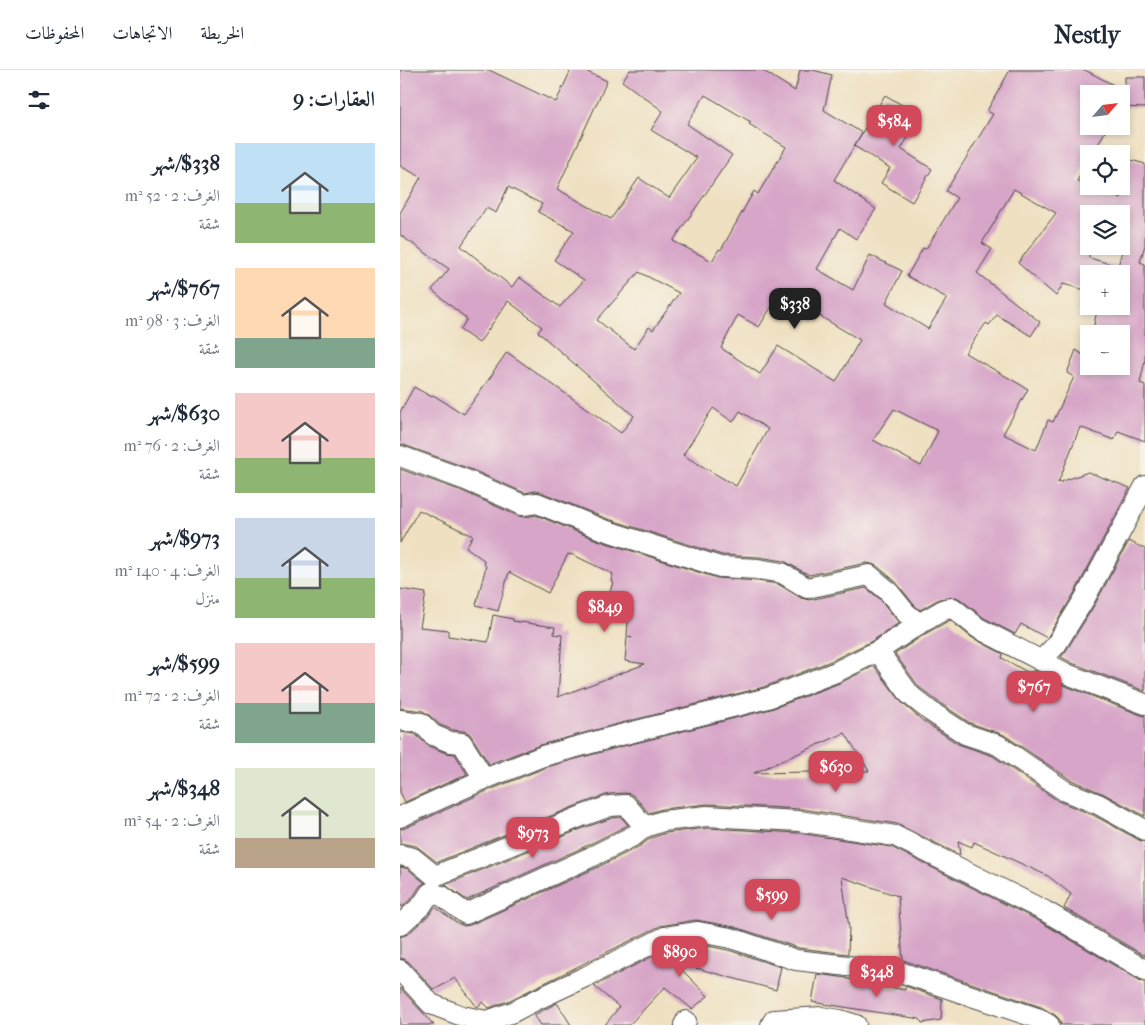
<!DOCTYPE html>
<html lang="ar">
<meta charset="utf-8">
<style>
:root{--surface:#fff;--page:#f6f6f7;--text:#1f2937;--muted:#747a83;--line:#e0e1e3;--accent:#d1495b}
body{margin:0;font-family:"IM FELL French Canon",Amiri,serif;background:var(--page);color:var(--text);direction:rtl;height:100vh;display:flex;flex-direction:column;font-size:19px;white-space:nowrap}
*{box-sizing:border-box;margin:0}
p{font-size:16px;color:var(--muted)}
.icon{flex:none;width:28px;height:28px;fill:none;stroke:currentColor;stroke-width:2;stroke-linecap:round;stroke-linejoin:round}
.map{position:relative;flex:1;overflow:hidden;direction:ltr}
.side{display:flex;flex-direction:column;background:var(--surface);width:400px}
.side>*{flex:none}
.needle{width:32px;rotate:62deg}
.tools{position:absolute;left:680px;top:15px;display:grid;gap:10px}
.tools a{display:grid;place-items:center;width:50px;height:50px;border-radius:0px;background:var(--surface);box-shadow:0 2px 8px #0003;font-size:25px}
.price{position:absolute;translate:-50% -42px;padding:0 11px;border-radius:10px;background:var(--accent);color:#fff;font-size:16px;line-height:32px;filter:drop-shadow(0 1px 2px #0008)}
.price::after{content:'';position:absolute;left:50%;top:30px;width:15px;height:11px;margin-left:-8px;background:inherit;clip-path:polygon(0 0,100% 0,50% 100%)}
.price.current{background:#222;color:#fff}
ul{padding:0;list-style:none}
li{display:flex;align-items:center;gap:15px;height:125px;padding:0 25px}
li span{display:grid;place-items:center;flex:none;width:140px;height:100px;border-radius:0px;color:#555}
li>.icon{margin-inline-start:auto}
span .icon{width:60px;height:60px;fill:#fffc;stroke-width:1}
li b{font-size:21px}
h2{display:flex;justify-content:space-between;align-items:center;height:60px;padding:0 25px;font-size:21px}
header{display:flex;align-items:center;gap:30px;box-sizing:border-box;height:70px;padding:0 25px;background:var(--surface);border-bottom:1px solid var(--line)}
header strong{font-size:24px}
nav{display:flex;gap:28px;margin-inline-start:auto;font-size:18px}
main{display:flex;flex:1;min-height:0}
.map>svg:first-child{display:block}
</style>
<header>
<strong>Nestly</strong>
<nav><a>الخريطة</a><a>الاتجاهات</a><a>المحفوظات</a></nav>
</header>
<main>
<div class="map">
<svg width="745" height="955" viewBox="0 0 745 955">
<rect width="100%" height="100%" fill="#f7f3e8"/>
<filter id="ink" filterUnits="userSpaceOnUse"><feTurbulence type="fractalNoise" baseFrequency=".02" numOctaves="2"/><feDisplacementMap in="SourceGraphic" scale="10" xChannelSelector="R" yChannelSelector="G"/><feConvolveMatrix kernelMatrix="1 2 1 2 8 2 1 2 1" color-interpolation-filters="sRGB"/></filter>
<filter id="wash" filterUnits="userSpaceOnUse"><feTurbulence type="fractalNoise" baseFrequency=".0096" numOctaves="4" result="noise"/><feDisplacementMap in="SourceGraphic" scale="20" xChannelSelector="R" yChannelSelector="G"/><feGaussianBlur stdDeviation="1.12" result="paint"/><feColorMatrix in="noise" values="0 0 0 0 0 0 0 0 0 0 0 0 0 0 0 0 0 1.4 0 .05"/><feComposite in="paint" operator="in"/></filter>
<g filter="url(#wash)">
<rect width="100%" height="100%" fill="#efe0c1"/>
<g id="blocks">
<!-- building -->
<g fill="#d7a5c8" fill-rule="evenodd">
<path d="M 0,0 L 89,0 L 156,32 L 171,0 L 183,0 L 207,11 L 157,119 L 211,149 L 239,108 L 269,128 L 297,88 L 251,60 L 263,41 L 222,11 L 230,0 L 362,0 L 395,21 L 400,0 L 413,0 L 432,5 L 424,40 L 462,63 L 434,110 L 476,139 L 456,169 L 440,158 L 417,199 L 453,220 L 470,185 L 502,201 L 486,233 L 528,259 L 547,228 L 507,206 L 523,178 L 526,179 L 557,128 L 546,121 L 593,44 L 587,41 L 610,0 L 685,0 L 725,21 L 725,7 L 745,7 L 745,38 L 721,37 L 721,24 L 689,24 L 689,56 L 708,56 L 693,84 L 689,84 L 689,90 L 677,111 L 721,128 L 721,87 L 745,94 L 745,175 L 740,192 L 745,194 L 745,290 L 740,313 L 745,315 L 745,371 L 718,361 L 714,370 L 680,357 L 658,413 L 688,402 L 730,418 L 675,522 L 647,568 L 621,554 L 615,564 L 584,548 L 560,529 L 556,527 L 539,529 L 520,540 L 514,535 L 496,512 L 477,496 L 472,494 L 467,493 L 409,505 L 384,491 L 359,487 L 322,485 L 205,448 L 141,422 L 135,421 L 125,423 L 70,399 L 4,375 L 0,374 L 0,342 L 14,317 L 32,327 L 33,325 L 64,344 L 94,302 L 93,302 L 107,282 L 221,363 L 234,346 L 138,262 L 142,257 L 108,231 L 79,273 L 60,260 L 67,249 L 32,220 L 49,199 L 0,165 L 0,143 L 21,107 L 0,96 ZM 305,25 L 351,52 L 349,54 L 386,77 L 358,124 L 354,121 L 321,180 L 319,179 L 312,191 L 273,171 L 332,85 L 287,54 ZM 108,117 L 142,134 L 138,142 L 174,161 L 154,190 L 184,210 L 160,237 L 119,207 L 112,217 L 61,176 L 86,138 L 96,143 ZM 614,119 L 656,143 L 618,193 L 656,226 L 663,214 L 689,221 L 689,204 L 721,204 L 721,236 L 698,236 L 693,259 L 699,264 L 721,264 L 721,296 L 689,296 L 689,289 L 676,280 L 667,303 L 674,307 L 653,352 L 648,350 L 636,380 L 603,364 L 628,319 L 565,283 L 586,253 L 589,255 L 597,245 L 631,266 L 640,252 L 577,203 L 592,179 L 582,173 ZM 689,144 L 721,144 L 721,160 L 728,160 L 718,196 L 689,188 ZM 239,202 L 279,223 L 253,260 L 249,257 L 234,279 L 197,250 ZM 378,226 L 414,251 L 418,245 L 460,270 L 436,312 L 378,276 L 360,304 L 321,278 L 338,245 L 359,257 ZM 313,338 L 333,352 L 340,341 L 368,359 L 336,416 L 283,385 ZM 494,339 L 538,361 L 521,396 L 473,370 Z"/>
<path d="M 485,25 L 521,46 L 501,79 L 532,99 L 512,132 L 481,113 L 490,98 L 454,76 Z"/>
<path d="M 0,399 L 62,421 L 118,446 L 125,447 L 136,445 L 197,470 L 317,508 L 357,511 L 378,514 L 401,528 L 409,530 L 466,518 L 480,529 L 499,553 L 472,571 L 431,591 L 364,617 L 210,656 L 140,675 L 89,694 L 72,667 L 69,663 L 63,661 L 53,660 L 40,655 L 29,645 L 23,641 L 0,638 L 0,519 L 26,523 L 20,557 L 48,560 L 48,566 L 88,572 L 93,545 L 113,549 L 113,551 L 155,557 L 154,564 L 162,565 L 158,627 L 245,594 L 225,591 L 227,567 L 232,568 L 227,566 L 229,536 L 208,529 L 213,512 L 211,511 L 213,504 L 171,484 L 171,485 L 168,484 L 148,523 L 109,502 L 98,541 L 76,535 L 86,496 L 83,493 L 85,491 L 66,477 L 73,466 L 19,440 L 0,473 Z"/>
<path d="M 729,471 L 745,479 L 745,621 L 672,593 L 661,587 L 666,581 L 695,534 Z"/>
<path d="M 550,550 L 571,567 L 603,584 L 602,588 L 631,604 L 634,600 L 663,615 L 741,645 L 745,646 L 745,746 L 704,724 L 671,710 L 604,665 L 570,653 L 537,631 L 519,617 L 495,584 L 525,564 Z"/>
<path d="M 474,596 L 503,634 L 523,651 L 558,674 L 593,686 L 658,731 L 693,745 L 739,770 L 745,772 L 745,886 L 664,838 L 671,824 L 648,806 L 574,772 L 572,777 L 558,771 L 560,785 L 497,754 L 401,739 L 307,734 L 262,739 L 249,743 L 235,727 L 231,724 L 225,723 L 209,724 L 178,735 L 37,792 L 20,779 L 16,776 L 0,773 L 0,759 L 5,758 L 87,721 L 147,697 L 216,678 L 371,639 L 440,613 ZM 445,663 L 469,701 L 354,703 Z"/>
<path d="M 0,662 L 15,664 L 28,676 L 46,683 L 55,684 L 67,704 L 5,732 L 0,722 Z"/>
<path d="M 221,747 L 228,755 L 186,776 L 67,830 L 45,815 L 186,757 L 212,748 Z"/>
<path d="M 307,758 L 398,763 L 491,777 L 639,851 L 739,910 L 745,912 L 745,955 L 661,955 L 660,950 L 655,945 L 641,937 L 503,890 L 498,826 L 442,807 L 449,858 L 448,884 L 399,878 L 335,857 L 296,850 L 260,856 L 108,931 L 89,938 L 83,932 L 77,937 L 55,908 L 34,920 L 9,892 L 4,889 L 0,888 L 0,867 L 8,864 L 30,844 L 35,837 L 59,854 L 64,856 L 70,855 L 196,798 L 240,776 L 251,768 L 266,763 Z"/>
<path d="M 0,797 L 8,799 L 25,813 L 20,816 L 13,827 L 2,837 L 0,833 Z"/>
<path d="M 298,874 L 328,880 L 381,897 L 376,920 L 274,892 L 308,926 L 292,939 L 265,917 L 229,955 L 205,955 L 219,937 L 194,916 L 269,878 Z"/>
<path d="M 417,904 L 447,908 L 447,909 L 505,920 L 505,916 L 542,929 L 541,950 L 522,953 L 520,949 L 412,932 Z"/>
<path d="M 0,918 L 24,944 L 34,955 L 0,955 Z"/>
<path d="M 157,933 L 171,955 L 141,955 L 134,945 Z"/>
</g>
</g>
</g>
<g filter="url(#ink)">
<use href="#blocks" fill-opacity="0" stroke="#484642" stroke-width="1"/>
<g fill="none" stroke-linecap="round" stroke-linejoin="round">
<defs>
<g id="minor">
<path d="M 0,386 L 66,410 L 123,435 L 137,433 L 201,459 L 320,497 L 358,499 L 382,503 L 407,518 L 469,505 L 488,521 L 506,543 L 519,554 L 545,539 L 553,538 L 578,558 L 667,604 L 745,634"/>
<path d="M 478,581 L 510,625 L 530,641 L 565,664 L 598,675 L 665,721 L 698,734 L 745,760"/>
<path d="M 641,591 L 656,575 L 685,528 L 745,416"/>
<path d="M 0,650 L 21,653 L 33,665 L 50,672 L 62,673 L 80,702 L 82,710"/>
<path d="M 0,747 L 82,710 L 143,686 L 213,667 L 368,628 L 436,602 L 478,581 L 519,554"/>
<path d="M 0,785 L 13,788 L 35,806"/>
<path d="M 35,806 L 182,746 L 210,736 L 226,735 L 245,757"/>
<path d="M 0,855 L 22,835 L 30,823 L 42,826 L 66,844 L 191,787 L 235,765 L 245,757 L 263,751 L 307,746 L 399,751 L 495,766 L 645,841 L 745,900"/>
<path d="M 0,900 L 31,934 L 62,946 L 87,951 L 113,942 L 138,929 L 187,906 L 265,867 L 298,862 L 331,868 L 396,890 L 500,902 L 637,948 L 649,955"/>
<path d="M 284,955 L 286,951"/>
<path d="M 371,955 L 374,950 L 421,947 L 440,950 L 456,955"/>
</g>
</defs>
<!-- minor casing -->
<use href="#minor" stroke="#484642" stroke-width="22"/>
<!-- minor -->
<use href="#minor" stroke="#fff" stroke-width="20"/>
</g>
</g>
</svg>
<div class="tools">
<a><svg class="needle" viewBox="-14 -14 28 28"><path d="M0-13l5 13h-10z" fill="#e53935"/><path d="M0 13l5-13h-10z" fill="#747a83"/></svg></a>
<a><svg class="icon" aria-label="locate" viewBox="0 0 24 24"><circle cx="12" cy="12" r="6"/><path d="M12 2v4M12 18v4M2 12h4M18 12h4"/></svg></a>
<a><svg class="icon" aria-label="layers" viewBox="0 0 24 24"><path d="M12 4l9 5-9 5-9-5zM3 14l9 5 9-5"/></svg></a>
<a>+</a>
<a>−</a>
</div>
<b class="price" style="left:494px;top:77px">$584</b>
<b class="price current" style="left:395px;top:260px">$338</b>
<b class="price" style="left:205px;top:563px">$849</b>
<b class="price" style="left:634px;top:643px">$767</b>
<b class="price" style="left:436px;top:723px">$630</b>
<b class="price" style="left:133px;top:789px">$973</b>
<b class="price" style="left:372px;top:851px">$599</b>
<b class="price" style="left:280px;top:908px">$890</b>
<b class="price" style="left:477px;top:928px">$348</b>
</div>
<section class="side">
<h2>العقارات: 9<svg class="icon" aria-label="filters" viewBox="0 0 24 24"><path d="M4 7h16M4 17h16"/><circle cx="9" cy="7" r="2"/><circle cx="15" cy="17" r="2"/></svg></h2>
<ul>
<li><span style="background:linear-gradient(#bfe0f5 60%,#8fb573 0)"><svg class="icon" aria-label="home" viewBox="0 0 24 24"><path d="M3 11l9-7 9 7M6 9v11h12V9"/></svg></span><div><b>$338/شهر</b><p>الغرف: 2 · 52 m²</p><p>شقة</p></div></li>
<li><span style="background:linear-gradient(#ffd9b3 70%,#7fa58c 0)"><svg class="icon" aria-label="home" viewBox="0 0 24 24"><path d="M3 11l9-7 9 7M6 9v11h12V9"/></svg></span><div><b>$767/شهر</b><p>الغرف: 3 · 98 m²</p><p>شقة</p></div></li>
<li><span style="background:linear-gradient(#f6c9c9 65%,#8fb573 0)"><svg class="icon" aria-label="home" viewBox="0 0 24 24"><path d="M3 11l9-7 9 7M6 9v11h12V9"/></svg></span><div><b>$630/شهر</b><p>الغرف: 2 · 76 m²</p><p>شقة</p></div></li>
<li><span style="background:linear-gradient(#c9d6e8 60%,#8fb573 0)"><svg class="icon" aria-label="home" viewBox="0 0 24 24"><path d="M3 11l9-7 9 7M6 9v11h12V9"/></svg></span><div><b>$973/شهر</b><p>الغرف: 4 · 140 m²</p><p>منزل</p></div></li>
<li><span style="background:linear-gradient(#f6c9c9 60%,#7fa58c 0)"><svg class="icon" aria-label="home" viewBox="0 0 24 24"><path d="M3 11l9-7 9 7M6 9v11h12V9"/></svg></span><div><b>$599/شهر</b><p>الغرف: 2 · 72 m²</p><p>شقة</p></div></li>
<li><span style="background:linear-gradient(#dfe7d0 70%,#b9a48a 0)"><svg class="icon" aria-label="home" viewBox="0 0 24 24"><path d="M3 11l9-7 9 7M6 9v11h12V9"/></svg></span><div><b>$348/شهر</b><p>الغرف: 2 · 54 m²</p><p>شقة</p></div></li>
</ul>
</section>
</main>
